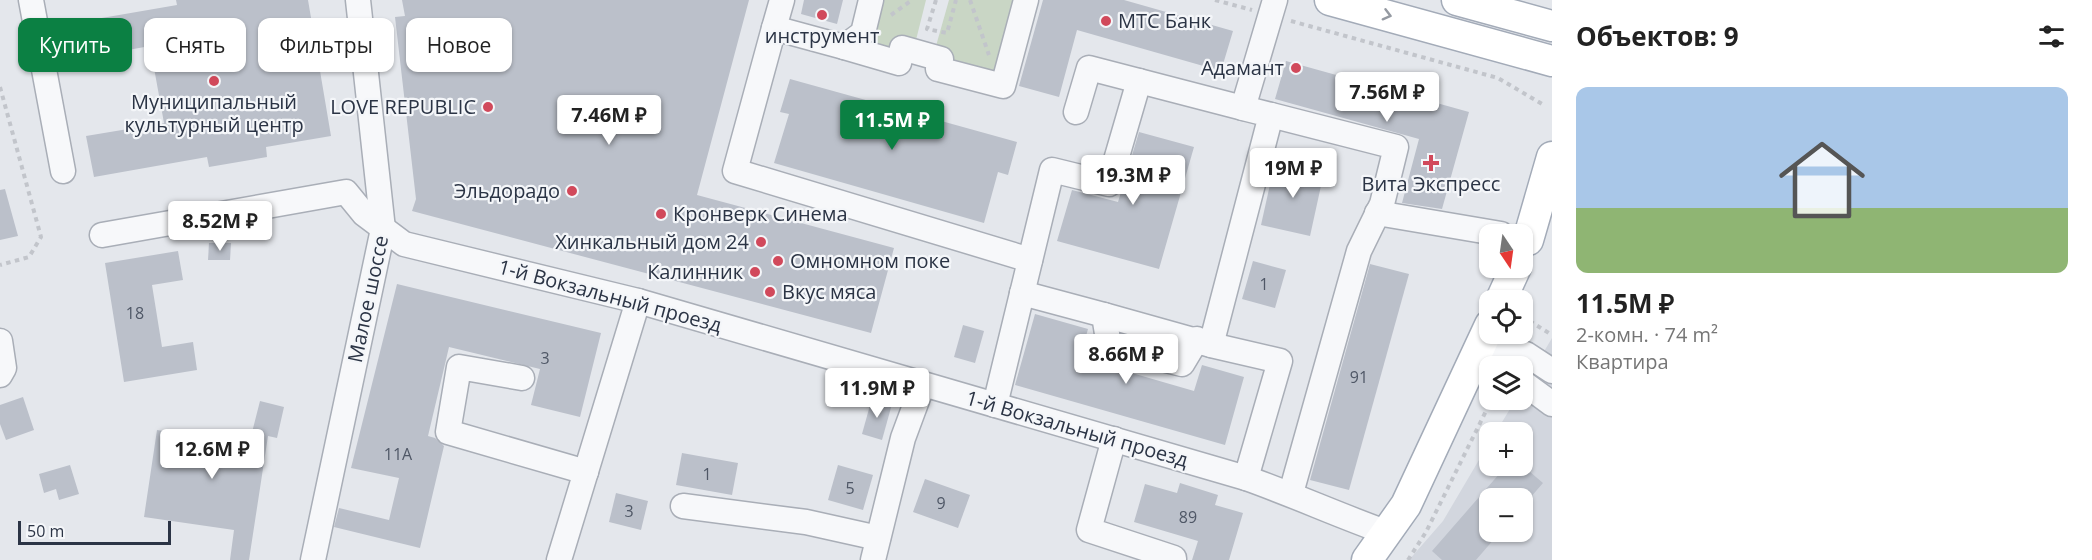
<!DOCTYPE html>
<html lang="ru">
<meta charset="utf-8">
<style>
:root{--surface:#fff;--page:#f2f2f2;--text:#222;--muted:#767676;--line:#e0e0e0;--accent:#0b8043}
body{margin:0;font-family:"Open Sans",sans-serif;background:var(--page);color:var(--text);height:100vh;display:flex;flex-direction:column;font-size:22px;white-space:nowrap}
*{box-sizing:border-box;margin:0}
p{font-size:20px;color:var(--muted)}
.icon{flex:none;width:33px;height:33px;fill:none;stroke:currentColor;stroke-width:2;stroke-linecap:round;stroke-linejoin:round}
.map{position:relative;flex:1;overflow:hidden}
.panel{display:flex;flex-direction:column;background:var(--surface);width:540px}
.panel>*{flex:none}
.banner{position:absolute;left:18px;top:18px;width:570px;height:54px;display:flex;gap:12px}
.needle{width:39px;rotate:167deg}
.buttons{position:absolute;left:1479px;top:224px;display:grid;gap:12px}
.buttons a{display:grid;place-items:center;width:54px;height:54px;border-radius:12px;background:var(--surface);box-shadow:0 2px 4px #0004;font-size:30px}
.scale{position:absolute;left:18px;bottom:15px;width:153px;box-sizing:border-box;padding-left:6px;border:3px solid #2b3445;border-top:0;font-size:16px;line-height:21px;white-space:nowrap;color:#2b3445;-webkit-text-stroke:4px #f4f6f9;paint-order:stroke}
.price{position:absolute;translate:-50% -51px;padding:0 14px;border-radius:6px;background:#fff;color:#222;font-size:20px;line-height:39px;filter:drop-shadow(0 2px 3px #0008)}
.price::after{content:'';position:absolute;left:50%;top:36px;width:18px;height:14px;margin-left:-9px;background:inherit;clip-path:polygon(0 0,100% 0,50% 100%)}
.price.selected{background:var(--accent);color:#fff}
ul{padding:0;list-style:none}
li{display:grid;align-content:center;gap:12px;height:318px;padding:0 24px}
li+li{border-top:2px solid var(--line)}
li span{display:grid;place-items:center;height:186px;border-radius:12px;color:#555}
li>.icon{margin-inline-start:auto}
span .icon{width:108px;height:108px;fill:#fffc;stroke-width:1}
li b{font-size:26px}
h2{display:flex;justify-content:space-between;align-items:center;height:72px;padding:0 24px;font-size:26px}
.tag{padding:0 21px;border-radius:12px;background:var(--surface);box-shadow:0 2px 4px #0004;font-size:21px;line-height:54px}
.tag.selected{background:var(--accent);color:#fff}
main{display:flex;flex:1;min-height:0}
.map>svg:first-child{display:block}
</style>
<main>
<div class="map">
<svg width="1552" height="560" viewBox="0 0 1552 560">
<rect width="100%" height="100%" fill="#e4e7ec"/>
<!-- built -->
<path fill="#d2d6de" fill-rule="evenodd" d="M 1552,338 L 1552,560 L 1409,560 L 1443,521 L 1489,443 L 1490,465 L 1522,465 L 1522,432 L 1496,432 L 1516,399 L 1522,399 L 1523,387 ZM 1490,498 L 1522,498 L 1522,531 L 1490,531 Z"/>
<!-- green -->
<g fill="#c9d6c5">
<path d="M 869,0 L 926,0 L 914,48 L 898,55 L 858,45 Z"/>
<path d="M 949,0 L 1016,0 L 993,80 L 934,53 Z"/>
</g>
<!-- building -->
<g fill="#bbc0ca">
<path d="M 176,0 L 308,0 L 331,136 L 266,147 L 267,157 L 209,167 L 207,157 L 94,177 L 86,136 L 164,123 L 150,46 L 73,60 L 67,24 L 177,5 Z"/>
<path d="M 402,0 L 749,0 L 697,195 L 894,248 L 871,333 L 412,211 L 416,199 L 395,17 L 405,16 Z"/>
<path d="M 804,0 L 843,0 L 837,24 L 801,14 Z"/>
<path d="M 1043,0 L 1124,0 L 1233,31 L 1221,71 L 1077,30 L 1059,97 L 1019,86 Z"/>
<path d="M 1286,61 L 1469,112 L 1442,209 L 1402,203 L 1419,139 L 1275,99 Z"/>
<path d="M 790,79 L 1017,142 L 1008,175 L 998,172 L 984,223 L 774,163 L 789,114 L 780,112 Z"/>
<path d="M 1139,132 L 1194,147 L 1159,269 L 1057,241 L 1072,190 L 1118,202 Z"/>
<path d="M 1275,162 L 1324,172 L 1310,236 L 1261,225 Z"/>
<path d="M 5,189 L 18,236 L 0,240 L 0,190 Z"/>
<path d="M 209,243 L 231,243 L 230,260 L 208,260 Z"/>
<path d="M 178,251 L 183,280 L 152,285 L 162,347 L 193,342 L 197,370 L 124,382 L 105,263 Z"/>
<path d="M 1253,261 L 1286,270 L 1275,308 L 1242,299 Z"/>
<path d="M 1370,264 L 1409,274 L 1349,490 L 1310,480 Z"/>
<path d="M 397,284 L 601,333 L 580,417 L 531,405 L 540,369 L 449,347 L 428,436 L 435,438 L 444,446 L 420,548 L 334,527 L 339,508 L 389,520 L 399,478 L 351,468 Z"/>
<path d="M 1035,314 L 1088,329 L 1080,358 L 1194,391 L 1202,365 L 1244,377 L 1225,445 L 1015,385 Z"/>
<path d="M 963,325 L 984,331 L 975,363 L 954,357 Z"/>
<path d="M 23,397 L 34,430 L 6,440 L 0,424 L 0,405 Z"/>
<path d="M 872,398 L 892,404 L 882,440 L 862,434 Z"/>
<path d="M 260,401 L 284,407 L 277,438 L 268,436 L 249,560 L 230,560 L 234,530 L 144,517 L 157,430 L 249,444 Z"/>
<path d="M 682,453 L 738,463 L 732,495 L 676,485 Z"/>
<path d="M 70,465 L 79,494 L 59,500 L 56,489 L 44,493 L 39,474 Z"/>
<path d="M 838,465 L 873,475 L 863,510 L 828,500 Z"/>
<path d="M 1507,465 L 1522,465 L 1543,483 L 1530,498 L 1490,498 L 1490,531 L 1501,531 L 1476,560 L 1442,560 L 1432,551 Z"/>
<path d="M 925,479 L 970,495 L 958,528 L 913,512 Z"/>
<path d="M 1180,483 L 1218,495 L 1215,505 L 1243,513 L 1229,560 L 1192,560 L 1198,541 L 1134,522 L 1145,484 L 1177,493 Z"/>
<path d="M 616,493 L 648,501 L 641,530 L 609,522 Z"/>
</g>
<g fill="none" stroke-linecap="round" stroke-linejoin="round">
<defs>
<g id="minor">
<path d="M 31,0 L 63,171"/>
<path d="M 871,0 L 863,33 L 844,47 L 774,28 L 735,171 L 1030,260"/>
<path d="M 774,28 L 782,0"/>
<path d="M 844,47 L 899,63 L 902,48 L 941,59 L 938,69 L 1003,86 L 1026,0"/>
<path d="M 1076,112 L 1089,68 L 1243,108"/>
<path d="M 1271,115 L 1396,147 L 1382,204 L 1359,251 L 1291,493"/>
<path d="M 1377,213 L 1501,234"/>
<path d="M 102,235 L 346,192 L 364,214 L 404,244 L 638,301 L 1246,478 C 1294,495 1340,516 1388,533"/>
<path d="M 1022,293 L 1104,315 L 1109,346 L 1182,364 L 1197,339"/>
<path d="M 1104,315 L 1211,345 L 1280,361 L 1246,478"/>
<path d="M 0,341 L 4,368 L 0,375"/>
<path d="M 1481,343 L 1513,354 L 1512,366"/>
<path d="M 1211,345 L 1271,115 L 1243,108 L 1275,0"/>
<path d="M 1519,366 L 1526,354 L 1552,371"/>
<path d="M 522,378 L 459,367 L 448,432 L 586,472"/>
<path d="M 1522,382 L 1552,404"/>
<path d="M 995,405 L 1052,170 L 1109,184 L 1139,81"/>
<path d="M 1114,439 L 1089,530 L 1174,558 L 1174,560"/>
<path d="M 683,506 L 806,522 L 878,538"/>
<path d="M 313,560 L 383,229 L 358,0"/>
<path d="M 559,560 L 638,301"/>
<path d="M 873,560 L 903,438 L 923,384"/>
</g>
<g id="major">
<path d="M 1330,0 L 1552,61"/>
<path d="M 1457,0 L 1552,26"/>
<path d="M 1528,240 L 1552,157"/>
<path d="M 1501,300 L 1516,267"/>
<path d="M 1367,560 L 1406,505 L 1490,325"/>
</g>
</defs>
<!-- minor casing -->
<use href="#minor" stroke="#a9aeb7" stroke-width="27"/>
<!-- major casing -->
<use href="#major" stroke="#a3abb8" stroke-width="33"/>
<!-- path -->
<g stroke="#c2c5cb" stroke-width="4" stroke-dasharray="4.5 4.5" stroke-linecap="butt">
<path d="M 936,0 L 927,29 L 947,33 L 956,0"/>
<path d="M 970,0 L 989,55"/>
<path d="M 1215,0 L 1252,10"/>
<path d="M 891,15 L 912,0"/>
<path d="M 1291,21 L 1498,78 L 1542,104"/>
<path d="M 0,87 L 41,237 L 29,257 L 0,265"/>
<path d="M 1522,335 L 1528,320 L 1552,335"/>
<path d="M 1408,560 L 1426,532 L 1492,399"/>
</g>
<!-- minor -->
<use href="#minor" stroke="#f7f8fa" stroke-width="24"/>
<!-- major -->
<use href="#major" stroke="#fff" stroke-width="30"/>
</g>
<!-- one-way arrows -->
<defs><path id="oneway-chevron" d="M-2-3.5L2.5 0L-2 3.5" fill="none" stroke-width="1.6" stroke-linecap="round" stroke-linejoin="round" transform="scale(1.5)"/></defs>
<use stroke="#959aa2" href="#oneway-chevron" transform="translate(1387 15) rotate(15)"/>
<!-- markers -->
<g fill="#d1495b" stroke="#f4f6f9" stroke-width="2">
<circle cx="822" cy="15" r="6"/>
<circle cx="1106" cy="21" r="6"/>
<circle cx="1296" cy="68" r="6"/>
<circle cx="214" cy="81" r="6"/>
<circle cx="488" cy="107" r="6"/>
<path d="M1428 154h6v6h6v6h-6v6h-6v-6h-6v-6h6z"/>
<circle cx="572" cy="191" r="6"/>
<circle cx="661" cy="214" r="6"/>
<circle cx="761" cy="242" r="6"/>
<circle cx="778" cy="261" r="6"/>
<circle cx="755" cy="272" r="6"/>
<circle cx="770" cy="292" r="6"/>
</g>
<g text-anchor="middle" stroke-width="4.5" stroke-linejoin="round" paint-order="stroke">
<!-- number labels -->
<g font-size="16" fill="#4f5766">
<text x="1264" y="290">1</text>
<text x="135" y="319">18</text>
<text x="545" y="364">3</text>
<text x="1359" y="383">91</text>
<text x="398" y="460">11А</text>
<text x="707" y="480">1</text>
<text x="850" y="494">5</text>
<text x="941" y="509">9</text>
<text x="629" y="517">3</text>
<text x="1188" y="523">89</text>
</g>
<!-- poi labels -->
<g font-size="20" fill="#2b3445" stroke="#f4f6f9" text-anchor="end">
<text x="1118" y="28" text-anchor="start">МТС Банк</text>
<text x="822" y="43" text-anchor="middle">инструмент</text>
<text x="1284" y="75">Адамант</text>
<text x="214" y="109" text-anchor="middle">Муниципальный<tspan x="214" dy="23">культурный центр</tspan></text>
<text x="476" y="114">LOVE REPUBLIC</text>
<text x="1431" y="191" text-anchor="middle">Вита Экспресс</text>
<text x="560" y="198">Эльдорадо</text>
<text x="673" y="221" text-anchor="start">Кронверк Синема</text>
<text x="749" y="249">Хинкальный дом 24</text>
<text x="790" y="268" text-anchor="start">Омномном поке</text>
<text x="743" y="279">Калинник</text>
<text x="782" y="299" text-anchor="start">Вкус мяса</text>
</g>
<!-- street labels -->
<g font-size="20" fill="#2b3445" stroke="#f4f6f9">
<text transform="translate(610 296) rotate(15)" y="7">1-й Вокзальный проезд</text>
<text transform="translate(368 299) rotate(-78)" y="7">Малое шоссе</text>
<text transform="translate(1077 429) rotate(16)" y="7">1-й Вокзальный проезд</text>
</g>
</g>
</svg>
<div class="buttons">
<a><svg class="needle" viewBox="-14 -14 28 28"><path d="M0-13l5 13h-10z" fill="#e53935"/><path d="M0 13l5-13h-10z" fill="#767676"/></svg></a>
<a><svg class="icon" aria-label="locate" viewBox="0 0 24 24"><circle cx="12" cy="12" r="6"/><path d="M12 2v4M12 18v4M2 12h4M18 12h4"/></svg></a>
<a><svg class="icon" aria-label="layers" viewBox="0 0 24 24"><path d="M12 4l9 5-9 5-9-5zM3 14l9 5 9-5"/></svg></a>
<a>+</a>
<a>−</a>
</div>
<div class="scale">50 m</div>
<b class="price" style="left:1387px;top:123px">7.56M ₽</b>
<b class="price" style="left:609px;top:146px">7.46M ₽</b>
<b class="price selected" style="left:892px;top:151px">11.5M ₽</b>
<b class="price" style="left:1293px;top:199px">19M ₽</b>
<b class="price" style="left:1133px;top:206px">19.3M ₽</b>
<b class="price" style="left:220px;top:252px">8.52M ₽</b>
<b class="price" style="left:1126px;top:385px">8.66M ₽</b>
<b class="price" style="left:877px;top:419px">11.9M ₽</b>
<b class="price" style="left:212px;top:480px">12.6M ₽</b>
<div class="banner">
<a class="tag selected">Купить</a>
<a class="tag">Снять</a>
<a class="tag">Фильтры</a>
<a class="tag">Новое</a>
</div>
</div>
<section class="panel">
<h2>Объектов: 9<svg class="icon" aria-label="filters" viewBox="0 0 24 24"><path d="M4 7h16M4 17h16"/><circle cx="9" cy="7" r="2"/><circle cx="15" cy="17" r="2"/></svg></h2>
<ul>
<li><span style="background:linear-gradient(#a9c7e8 65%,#8fb573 0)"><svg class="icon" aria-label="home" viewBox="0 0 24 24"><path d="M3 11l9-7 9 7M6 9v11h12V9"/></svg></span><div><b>11.5M ₽</b><p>2-комн. · 74 m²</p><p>Квартира</p></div></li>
</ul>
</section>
</main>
